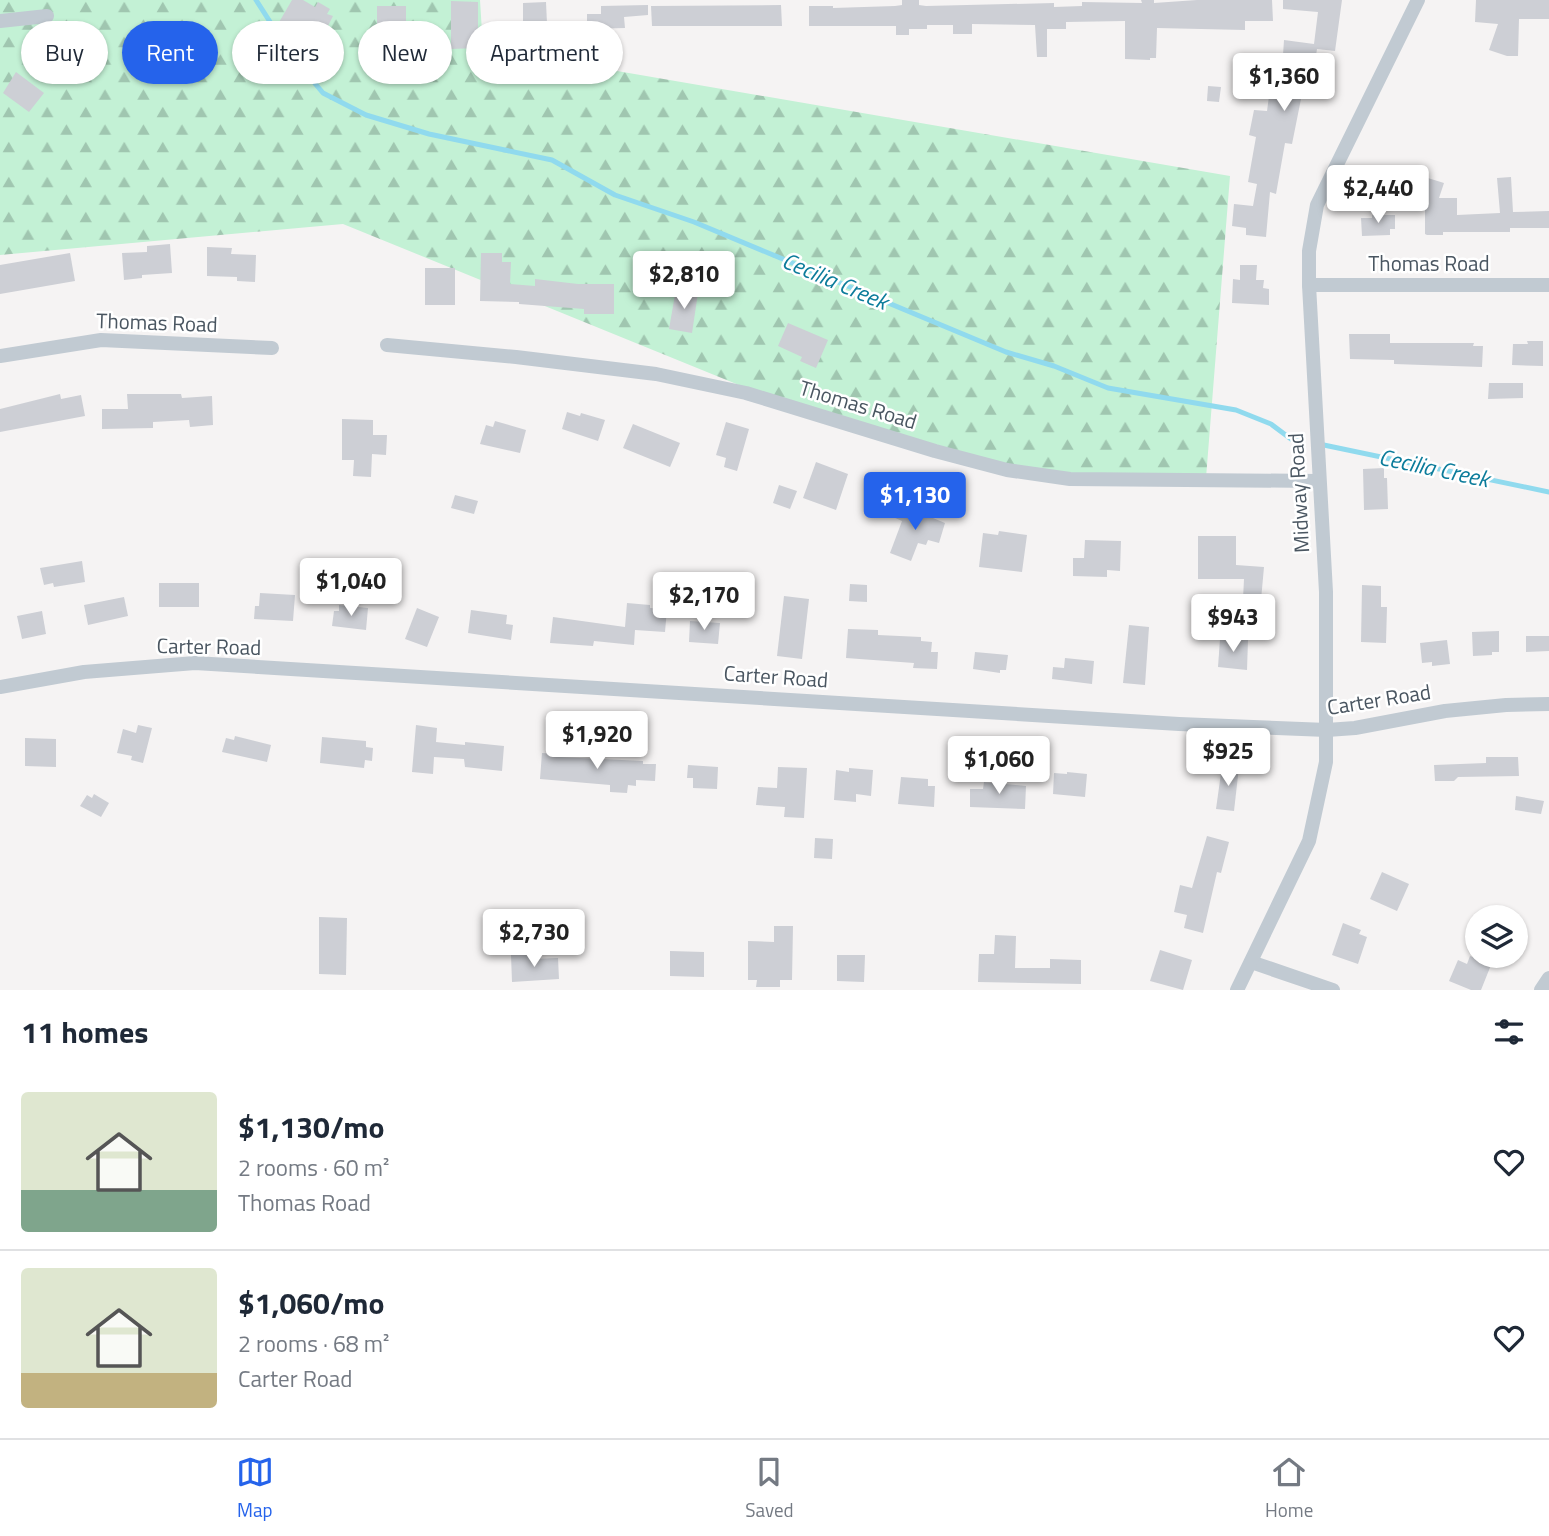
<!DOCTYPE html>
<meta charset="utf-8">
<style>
:root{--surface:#fff;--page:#f2f2f3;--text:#1f2937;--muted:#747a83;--line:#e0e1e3;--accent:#2563eb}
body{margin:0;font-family:"Titillium Web",sans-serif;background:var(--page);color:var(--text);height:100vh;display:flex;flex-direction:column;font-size:26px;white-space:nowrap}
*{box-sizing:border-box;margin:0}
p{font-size:23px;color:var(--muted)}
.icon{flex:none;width:38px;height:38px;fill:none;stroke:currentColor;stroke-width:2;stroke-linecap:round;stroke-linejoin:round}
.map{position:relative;height:990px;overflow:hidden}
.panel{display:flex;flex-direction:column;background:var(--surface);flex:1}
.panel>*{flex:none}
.banner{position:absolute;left:21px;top:21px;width:700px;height:63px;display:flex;gap:14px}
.buttons{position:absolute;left:1465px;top:905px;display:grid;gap:14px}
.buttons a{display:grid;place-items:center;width:63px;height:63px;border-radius:50%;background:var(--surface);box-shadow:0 2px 5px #0004;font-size:35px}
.price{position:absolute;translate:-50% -60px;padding:0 16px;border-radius:7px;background:#fff;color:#222;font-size:23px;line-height:46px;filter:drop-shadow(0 2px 4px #0008)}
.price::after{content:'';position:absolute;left:50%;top:42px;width:21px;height:16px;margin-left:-10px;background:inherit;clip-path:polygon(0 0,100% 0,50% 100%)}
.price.current{background:var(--accent);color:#fff}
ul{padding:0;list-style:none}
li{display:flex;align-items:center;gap:21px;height:175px;padding:0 21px}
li+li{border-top:2px solid var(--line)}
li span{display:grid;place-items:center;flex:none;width:196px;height:140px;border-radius:7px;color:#555}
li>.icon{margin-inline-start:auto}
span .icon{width:84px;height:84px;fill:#fffc;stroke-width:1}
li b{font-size:30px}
h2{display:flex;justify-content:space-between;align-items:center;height:84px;padding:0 21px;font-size:30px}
.tag{padding:0 24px;border-radius:32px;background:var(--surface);box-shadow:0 2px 5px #0004;font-size:24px;line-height:63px}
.tag.current{background:var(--accent);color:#fff}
.tab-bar{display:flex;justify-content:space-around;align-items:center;height:98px;border-top:2px solid var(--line);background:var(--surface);font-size:19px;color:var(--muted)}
.tab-bar a{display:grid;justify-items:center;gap:4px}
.tab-bar .current{color:var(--accent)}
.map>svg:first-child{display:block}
</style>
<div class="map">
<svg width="1549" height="990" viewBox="0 0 1549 990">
<defs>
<pattern id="forest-firs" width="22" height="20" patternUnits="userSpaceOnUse" patternTransform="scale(1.75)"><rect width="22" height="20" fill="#c3f1d5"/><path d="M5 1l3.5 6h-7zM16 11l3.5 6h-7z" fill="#a0c6b0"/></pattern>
</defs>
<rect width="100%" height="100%" fill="#f5f3f3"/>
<!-- forest -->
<path fill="url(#forest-firs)" d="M 0,0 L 480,0 L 483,48 L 1230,176 L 1206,478 L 1017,475 L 820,418 L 343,224 L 0,255 Z"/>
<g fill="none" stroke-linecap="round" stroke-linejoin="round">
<!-- stream -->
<g stroke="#90daee" stroke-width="5">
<path d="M 256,0 L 292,56 L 323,93 L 366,115 L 429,134 L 552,160 L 615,195 L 694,222 L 1006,352 L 1054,366 L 1108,388 L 1236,410 L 1271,424 L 1291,439 L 1300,441"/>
<path d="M 1319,444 L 1549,492"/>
</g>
</g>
<!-- building -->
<g fill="#cdcfd5">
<path d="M 292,0 L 303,0 L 315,7 L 318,2 L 330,9 L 327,14 L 333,16 L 323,36 L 311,30 L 306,38 L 278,24 Z"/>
<path d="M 902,0 L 919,0 L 919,5 L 926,6 L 1054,3 L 1054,7 L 1082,6 L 1082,2 L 1142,3 L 1141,0 L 1154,0 L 1154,3 L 1197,0 L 1272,0 L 1273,21 L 1245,21 L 1245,30 L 1157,28 L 1156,58 L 1150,58 L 1150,60 L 1125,59 L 1125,21 L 1066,22 L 1066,29 L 1047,29 L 1047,57 L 1037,57 L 1035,25 L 972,24 L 972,34 L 953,34 L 953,25 L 927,25 L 927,29 L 909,29 L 909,35 L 896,35 L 896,26 L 809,26 L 809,6 L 833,6 L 833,8 L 895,6 L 902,5 Z"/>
<path d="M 1283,0 L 1342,0 L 1335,51 L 1317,49 L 1310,95 L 1302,94 L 1292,144 L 1285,143 L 1276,194 L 1270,192 L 1266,237 L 1246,235 L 1246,228 L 1232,226 L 1234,204 L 1253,206 L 1257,184 L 1248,182 L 1256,137 L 1249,135 L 1254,110 L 1267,111 L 1270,89 L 1284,91 L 1288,55 L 1283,55 L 1284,40 L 1314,44 L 1318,12 L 1283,9 Z"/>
<path d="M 1476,0 L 1549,0 L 1549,19 L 1519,19 L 1518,56 L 1507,56 L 1489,50 L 1498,24 L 1475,22 Z"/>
<path d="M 451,1 L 478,2 L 478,48 L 451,49 Z"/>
<path d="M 546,2 L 548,45 L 523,46 L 523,3 Z"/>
<path d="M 648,5 L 648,15 L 624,17 L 625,28 L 587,29 L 587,14 L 601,14 L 601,6 Z"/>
<path d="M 781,5 L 782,26 L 652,26 L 651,6 Z"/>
<path d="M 377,6 L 406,6 L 406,34 L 399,34 L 399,39 L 377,38 Z"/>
<path d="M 16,72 L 44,93 L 29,112 L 3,93 Z"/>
<path d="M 1208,86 L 1221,87 L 1219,102 L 1207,101 Z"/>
<path d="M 1402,170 L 1444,183 L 1439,198 L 1457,198 L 1457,215 L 1500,213 L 1497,178 L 1511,177 L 1513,212 L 1549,211 L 1549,228 L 1510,228 L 1510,232 L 1443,232 L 1443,235 L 1427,235 L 1425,234 L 1425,192 L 1398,185 Z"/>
<path d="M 1372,215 L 1395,215 L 1395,229 L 1390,229 L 1390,235 L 1362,236 L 1361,218 L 1372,218 Z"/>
<path d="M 170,244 L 172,273 L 142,275 L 142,278 L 124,280 L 122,253 L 147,252 L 147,246 Z"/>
<path d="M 207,247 L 232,248 L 231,254 L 256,255 L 255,282 L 237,281 L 237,277 L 207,276 Z"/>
<path d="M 70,253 L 75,281 L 0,294 L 0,265 Z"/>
<path d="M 481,253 L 502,253 L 502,262 L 511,262 L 510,284 L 535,286 L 535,279 L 578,284 L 614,284 L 614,314 L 584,314 L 584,309 L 519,304 L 519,302 L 480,301 Z"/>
<path d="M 1240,265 L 1257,265 L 1256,280 L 1264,280 L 1263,288 L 1269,289 L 1269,305 L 1232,303 L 1233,279 L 1240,280 Z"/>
<rect x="425" y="268" width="30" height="37"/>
<path d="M 676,289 L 698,293 L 692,333 L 669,329 Z"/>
<path d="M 788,323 L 828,340 L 816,368 L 800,361 L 802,357 L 778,346 Z"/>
<path d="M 1349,334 L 1390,334 L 1390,343 L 1474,343 L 1473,346 L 1483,346 L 1482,367 L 1394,364 L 1394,360 L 1350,359 Z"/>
<path d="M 1527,341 L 1543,341 L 1543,366 L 1512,365 L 1513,344 L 1528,344 Z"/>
<path d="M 1489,383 L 1523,383 L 1523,398 L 1488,399 Z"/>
<path d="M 60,394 L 61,399 L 81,395 L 85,416 L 0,432 L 0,409 Z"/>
<path d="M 127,394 L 181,394 L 182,398 L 212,396 L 213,425 L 190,427 L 189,420 L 153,422 L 153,428 L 102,429 L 102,409 L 128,409 Z"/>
<path d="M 567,412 L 580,416 L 581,413 L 605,420 L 598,441 L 562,429 Z"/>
<path d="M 342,419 L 373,420 L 373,435 L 387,435 L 386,455 L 372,454 L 371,477 L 353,476 L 354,460 L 342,460 Z"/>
<path d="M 495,421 L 526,430 L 520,453 L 480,444 L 486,425 L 493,427 Z"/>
<path d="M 726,422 L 749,429 L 737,471 L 724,467 L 726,458 L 716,455 Z"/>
<path d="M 633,424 L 680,443 L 670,467 L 623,448 Z"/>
<path d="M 816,462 L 848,474 L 836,510 L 803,498 Z"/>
<path d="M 1384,468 L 1384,478 L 1387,478 L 1388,509 L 1364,510 L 1363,469 Z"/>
<path d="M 779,485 L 797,491 L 790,509 L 773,503 Z"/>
<path d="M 455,495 L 478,501 L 474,514 L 451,508 Z"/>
<path d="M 899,504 L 945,523 L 939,543 L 928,540 L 926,545 L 918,543 L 911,561 L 890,553 L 902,521 L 893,517 Z"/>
<path d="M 999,531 L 1027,535 L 1022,572 L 979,567 L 983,533 L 998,535 Z"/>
<path d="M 1198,536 L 1236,536 L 1236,565 L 1264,567 L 1261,600 L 1243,599 L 1244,579 L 1198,579 Z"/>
<path d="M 1085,540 L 1121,541 L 1120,571 L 1107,570 L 1107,577 L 1073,576 L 1073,558 L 1084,558 Z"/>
<path d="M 82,561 L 85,582 L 54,587 L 53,583 L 44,585 L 40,568 Z"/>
<rect x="159" y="583" width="40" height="24"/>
<path d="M 850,584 L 867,585 L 867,602 L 849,601 Z"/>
<path d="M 1362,585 L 1381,586 L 1381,607 L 1387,607 L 1386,643 L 1361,642 Z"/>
<path d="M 260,593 L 295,595 L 293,621 L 254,619 L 255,606 L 259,606 Z"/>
<path d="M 784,596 L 809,599 L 802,659 L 777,656 Z"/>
<path d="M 124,597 L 128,616 L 88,625 L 84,605 Z"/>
<path d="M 627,603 L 650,605 L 650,608 L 667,609 L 665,632 L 635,630 L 634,645 L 594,641 L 593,646 L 550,643 L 553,617 L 625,627 Z"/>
<path d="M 339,605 L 368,608 L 366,630 L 332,626 L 334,611 L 339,611 Z"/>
<path d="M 417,608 L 439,617 L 427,647 L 405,639 Z"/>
<path d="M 471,610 L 507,615 L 506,624 L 513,625 L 511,640 L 468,633 Z"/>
<path d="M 42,611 L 46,634 L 22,639 L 17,616 Z"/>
<path d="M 690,621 L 720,623 L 718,644 L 689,642 Z"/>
<path d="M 1129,625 L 1149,627 L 1145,685 L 1123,683 Z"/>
<path d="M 848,629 L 878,630 L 878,635 L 921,637 L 921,641 L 932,642 L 931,652 L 938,652 L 937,669 L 913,668 L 914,663 L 846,658 Z"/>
<path d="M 1499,631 L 1499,652 L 1492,652 L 1492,655 L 1473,656 L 1472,632 Z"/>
<path d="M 1526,636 L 1549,636 L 1549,651 L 1526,652 Z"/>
<path d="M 1220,639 L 1248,640 L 1247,670 L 1218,667 Z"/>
<path d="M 1447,640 L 1450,664 L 1432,666 L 1432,662 L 1422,663 L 1420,643 Z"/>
<path d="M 975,652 L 1008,655 L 1006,670 L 1000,670 L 1000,673 L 973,669 Z"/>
<path d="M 1065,658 L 1094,661 L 1092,684 L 1052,679 L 1053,667 L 1064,668 Z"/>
<path d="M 138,725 L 152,728 L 143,763 L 131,760 L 132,756 L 117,753 L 123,729 L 136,733 Z"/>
<path d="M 416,725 L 437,728 L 436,742 L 465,745 L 465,742 L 504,746 L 502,771 L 465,767 L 464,759 L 434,757 L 433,774 L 412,772 Z"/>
<path d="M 235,736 L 271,745 L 267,762 L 222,752 L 226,738 L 234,740 Z"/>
<path d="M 322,737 L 366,741 L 366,747 L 373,748 L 372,761 L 365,760 L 364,768 L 320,763 Z"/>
<path d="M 25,738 L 56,739 L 56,767 L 25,766 Z"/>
<path d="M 542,753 L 559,754 L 559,757 L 643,761 L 643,764 L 656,764 L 655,781 L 636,780 L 636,786 L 628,785 L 627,793 L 610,792 L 610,785 L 540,779 Z"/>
<path d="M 1486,757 L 1518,757 L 1519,776 L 1458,777 L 1454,781 L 1435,781 L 1434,765 L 1486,763 Z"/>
<path d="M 688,765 L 718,767 L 717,789 L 693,788 L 693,778 L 687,778 Z"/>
<path d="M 1222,766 L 1239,767 L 1234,811 L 1216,809 Z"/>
<path d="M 778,767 L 807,768 L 804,818 L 784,817 L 785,807 L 756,805 L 758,787 L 777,788 Z"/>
<path d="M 849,768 L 873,770 L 871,796 L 856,794 L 856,802 L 834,800 L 836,770 L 849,772 Z"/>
<path d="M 1067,772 L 1087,774 L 1085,797 L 1053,794 L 1054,773 L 1067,774 Z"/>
<path d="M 901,777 L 928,779 L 928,786 L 935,786 L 934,807 L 898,804 Z"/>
<path d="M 984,782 L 1026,786 L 1025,809 L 970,807 L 970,789 L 983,789 Z"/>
<path d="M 94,794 L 109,803 L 101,817 L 80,806 L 87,795 L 92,798 Z"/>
<path d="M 1516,796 L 1544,801 L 1541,814 L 1515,810 Z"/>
<path d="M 1207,836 L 1229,842 L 1221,873 L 1217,872 L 1203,933 L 1184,928 L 1187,915 L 1174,912 L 1180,885 L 1192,888 Z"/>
<path d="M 815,838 L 833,839 L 832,859 L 814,858 Z"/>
<path d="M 1382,872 L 1409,884 L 1397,911 L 1370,899 Z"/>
<path d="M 319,917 L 347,918 L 346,975 L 319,974 Z"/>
<path d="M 1343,923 L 1361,930 L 1359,934 L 1367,937 L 1358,964 L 1332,955 Z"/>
<path d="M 774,926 L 793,926 L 792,980 L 780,980 L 780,987 L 756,987 L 757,980 L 748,980 L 748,941 L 774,942 Z"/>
<path d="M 995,935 L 1016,936 L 1015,968 L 1050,968 L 1050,959 L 1081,960 L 1081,984 L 978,982 L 979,954 L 994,954 Z"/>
<path d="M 1160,950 L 1192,960 L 1183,990 L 1150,981 Z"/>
<path d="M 670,951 L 704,952 L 704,977 L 670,976 Z"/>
<path d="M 532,954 L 532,959 L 558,958 L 559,979 L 512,982 L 511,955 Z"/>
<path d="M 837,955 L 865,955 L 864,982 L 837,981 Z"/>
<path d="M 1470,956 L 1491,965 L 1481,990 L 1471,990 L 1449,981 L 1458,960 L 1467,964 Z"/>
</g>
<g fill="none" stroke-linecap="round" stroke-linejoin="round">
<!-- street -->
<g stroke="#c1cad2" stroke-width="14">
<path d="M 0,21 L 47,16"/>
<path d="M 1309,285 L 1549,285"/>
<path d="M 387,345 L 516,357 L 656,374 L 746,393 L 935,451 L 1007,470 L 1070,479 L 1318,481"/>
<path d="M 0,356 L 101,340 L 272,348"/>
<path d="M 0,687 L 84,672 L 195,663 L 1179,724 L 1327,730 L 1355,728 L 1445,711 L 1506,705 L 1549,704"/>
<path d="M 1251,962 L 1333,990"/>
<path d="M 1237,990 L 1309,841 L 1326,762 L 1326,592 L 1309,285 L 1309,251 L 1317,205 L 1418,0"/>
<path d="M 1541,990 L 1549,978"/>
</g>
</g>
<g text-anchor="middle" stroke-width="5" stroke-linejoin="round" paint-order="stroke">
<!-- street labels -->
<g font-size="21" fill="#4a5661" stroke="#fff">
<text x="1429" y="271">Thomas Road</text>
<text transform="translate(157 323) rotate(2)" y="7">Thomas Road</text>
<text transform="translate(858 405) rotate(17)" y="7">Thomas Road</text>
<text transform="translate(1299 493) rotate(-93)" y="7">Midway Road</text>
<text transform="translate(209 647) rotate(1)" y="7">Carter Road</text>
<text transform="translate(776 677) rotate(4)" y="7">Carter Road</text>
<text transform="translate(1379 700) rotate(-9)" y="7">Carter Road</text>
</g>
<!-- water labels -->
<g font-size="23" font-style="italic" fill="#0c7c9b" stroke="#fff">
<text transform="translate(835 281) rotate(23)" y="8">Cecilia Creek</text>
<text transform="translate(1434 468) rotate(12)" y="8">Cecilia Creek</text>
</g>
</g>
</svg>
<div class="buttons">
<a><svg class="icon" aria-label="layers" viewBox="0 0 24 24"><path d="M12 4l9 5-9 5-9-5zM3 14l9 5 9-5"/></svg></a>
</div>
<b class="price" style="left:1284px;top:113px">$1,360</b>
<b class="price" style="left:1378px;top:225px">$2,440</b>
<b class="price" style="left:684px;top:311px">$2,810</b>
<b class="price current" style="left:915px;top:532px">$1,130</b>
<b class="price" style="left:351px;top:618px">$1,040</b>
<b class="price" style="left:704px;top:632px">$2,170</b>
<b class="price" style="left:1233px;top:654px">$943</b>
<b class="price" style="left:597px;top:771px">$1,920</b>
<b class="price" style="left:1228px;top:788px">$925</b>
<b class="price" style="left:999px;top:796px">$1,060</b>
<b class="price" style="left:534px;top:969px">$2,730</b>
<div class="banner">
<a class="tag">Buy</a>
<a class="tag current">Rent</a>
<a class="tag">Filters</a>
<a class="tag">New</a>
<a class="tag">Apartment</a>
</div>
</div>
<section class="panel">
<h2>11 homes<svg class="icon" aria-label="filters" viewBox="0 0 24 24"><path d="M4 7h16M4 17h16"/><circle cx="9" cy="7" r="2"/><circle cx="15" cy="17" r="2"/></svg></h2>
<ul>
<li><span style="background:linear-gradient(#dfe7d0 70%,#7fa58c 0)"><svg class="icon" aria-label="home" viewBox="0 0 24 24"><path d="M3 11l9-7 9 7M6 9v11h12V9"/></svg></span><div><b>$1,130/mo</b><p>2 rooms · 60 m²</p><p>Thomas Road</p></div><svg class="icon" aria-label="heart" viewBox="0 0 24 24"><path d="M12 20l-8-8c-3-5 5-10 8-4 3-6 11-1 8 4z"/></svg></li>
<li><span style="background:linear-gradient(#dfe7d0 75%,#c2b280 0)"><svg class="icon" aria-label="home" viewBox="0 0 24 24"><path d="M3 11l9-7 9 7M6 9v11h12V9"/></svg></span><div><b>$1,060/mo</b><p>2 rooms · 68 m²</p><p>Carter Road</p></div><svg class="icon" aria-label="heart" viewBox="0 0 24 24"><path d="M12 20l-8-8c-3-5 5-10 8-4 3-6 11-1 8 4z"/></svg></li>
</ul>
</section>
<nav class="tab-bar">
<a class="current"><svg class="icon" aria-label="map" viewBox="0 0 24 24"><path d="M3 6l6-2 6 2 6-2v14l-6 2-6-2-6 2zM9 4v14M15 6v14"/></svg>Map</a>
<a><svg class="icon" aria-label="saved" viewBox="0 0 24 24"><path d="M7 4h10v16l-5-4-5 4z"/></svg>Saved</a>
<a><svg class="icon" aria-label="home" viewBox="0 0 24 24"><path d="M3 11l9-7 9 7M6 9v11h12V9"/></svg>Home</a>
</nav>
